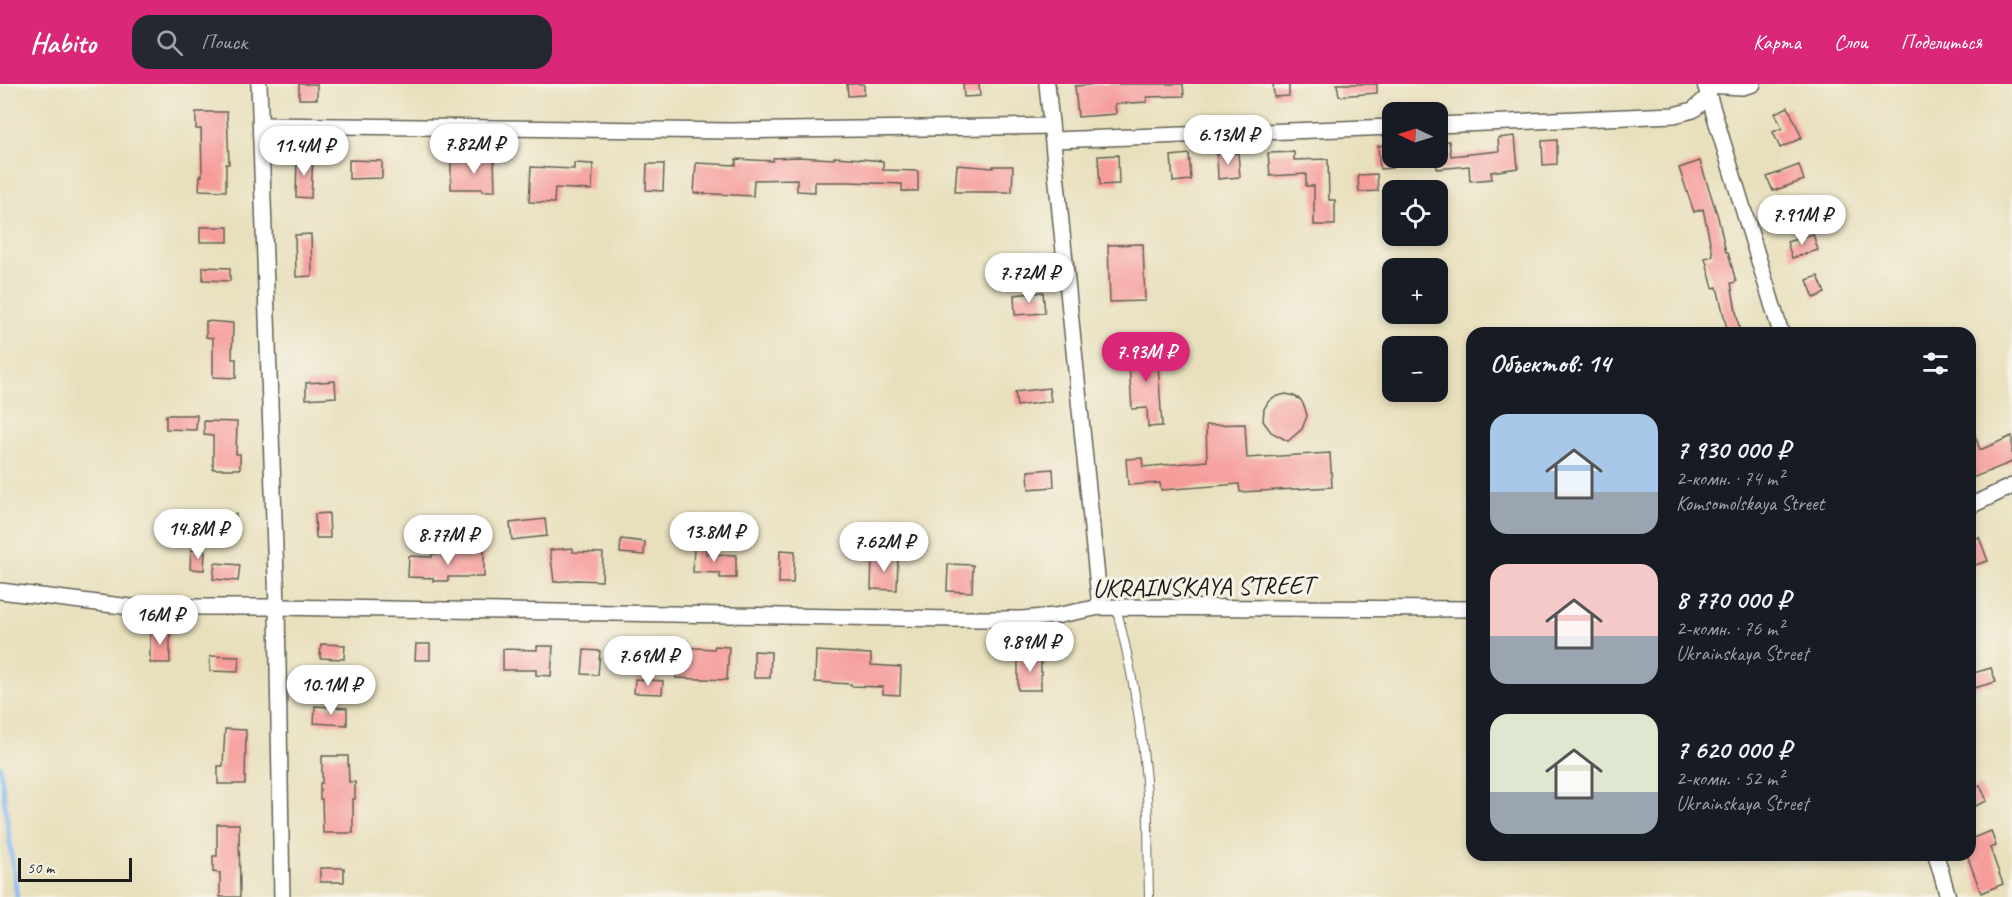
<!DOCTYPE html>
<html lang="ru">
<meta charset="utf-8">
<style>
:root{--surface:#171b24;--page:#242831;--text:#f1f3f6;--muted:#9ea1a6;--accent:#db2777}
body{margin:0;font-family:Caveat,sans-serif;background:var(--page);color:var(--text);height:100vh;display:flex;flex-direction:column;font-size:22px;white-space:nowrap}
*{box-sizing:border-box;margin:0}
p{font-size:20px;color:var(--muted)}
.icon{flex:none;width:33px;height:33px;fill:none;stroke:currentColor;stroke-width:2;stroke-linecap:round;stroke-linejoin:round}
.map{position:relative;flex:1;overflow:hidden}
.details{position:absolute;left:1466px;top:243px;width:510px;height:534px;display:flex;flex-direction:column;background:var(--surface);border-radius:18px;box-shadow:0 3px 9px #0003}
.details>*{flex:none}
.needle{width:39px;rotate:274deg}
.fabs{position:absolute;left:1382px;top:18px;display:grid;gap:12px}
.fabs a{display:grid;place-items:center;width:66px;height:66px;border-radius:12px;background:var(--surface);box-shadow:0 3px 9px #0003;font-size:30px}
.scale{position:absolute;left:18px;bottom:15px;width:114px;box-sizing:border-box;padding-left:6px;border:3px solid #1c1c1c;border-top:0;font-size:16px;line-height:21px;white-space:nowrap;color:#1c1c1c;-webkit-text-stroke:4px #f7f3e8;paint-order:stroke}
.price{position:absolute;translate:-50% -51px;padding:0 14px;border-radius:21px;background:#fff;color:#222;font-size:20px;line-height:39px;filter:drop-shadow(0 2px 3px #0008)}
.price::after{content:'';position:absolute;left:50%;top:36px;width:18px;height:14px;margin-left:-9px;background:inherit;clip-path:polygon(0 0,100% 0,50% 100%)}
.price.selected{background:var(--accent);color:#fff}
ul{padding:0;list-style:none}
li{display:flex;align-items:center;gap:18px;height:150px;padding:0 24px}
li span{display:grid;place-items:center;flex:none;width:168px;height:120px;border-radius:18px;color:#555}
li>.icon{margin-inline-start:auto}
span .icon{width:72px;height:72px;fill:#fffc;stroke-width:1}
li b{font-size:26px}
h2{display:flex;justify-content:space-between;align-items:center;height:72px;padding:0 24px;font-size:26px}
header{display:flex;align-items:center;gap:36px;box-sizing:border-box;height:84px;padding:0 30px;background:var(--accent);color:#fff}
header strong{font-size:28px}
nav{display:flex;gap:33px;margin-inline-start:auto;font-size:21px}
.search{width:420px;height:54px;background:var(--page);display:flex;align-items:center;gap:15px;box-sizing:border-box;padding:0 21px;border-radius:18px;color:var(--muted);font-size:22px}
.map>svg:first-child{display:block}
</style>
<header>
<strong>Habito</strong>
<div class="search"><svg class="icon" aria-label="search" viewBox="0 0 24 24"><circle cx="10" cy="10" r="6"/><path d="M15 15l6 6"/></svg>Поиск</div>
<nav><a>Карта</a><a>Слои</a><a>Поделиться</a></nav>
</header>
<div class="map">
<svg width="2012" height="813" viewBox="0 0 2012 813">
<rect width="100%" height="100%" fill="#f7f3e8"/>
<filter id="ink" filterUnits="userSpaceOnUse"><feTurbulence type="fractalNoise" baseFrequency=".0167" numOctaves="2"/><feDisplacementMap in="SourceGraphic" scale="12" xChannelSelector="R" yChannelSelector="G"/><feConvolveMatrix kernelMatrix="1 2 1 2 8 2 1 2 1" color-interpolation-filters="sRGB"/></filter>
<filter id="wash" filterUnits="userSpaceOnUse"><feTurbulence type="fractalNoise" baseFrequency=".008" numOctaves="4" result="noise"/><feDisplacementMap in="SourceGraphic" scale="24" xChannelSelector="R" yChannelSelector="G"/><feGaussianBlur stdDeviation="1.35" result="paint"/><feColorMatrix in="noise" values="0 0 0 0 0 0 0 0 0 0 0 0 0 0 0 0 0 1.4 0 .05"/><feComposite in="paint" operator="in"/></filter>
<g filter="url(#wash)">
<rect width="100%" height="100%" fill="#e8e0bd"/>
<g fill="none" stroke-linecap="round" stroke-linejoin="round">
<!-- stream -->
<path stroke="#86b9f3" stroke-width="4.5" d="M 0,682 L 17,813"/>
</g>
<g id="blocks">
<!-- building -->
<g fill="#f69c9b">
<rect x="299" y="0" width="18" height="15"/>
<path d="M 847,0 L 864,0 L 864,11 L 848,12 Z"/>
<path d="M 963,0 L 979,0 L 980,12 L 964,13 Z"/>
<path d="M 1098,0 L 1183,0 L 1184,12 L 1147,13 L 1147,18 L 1115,20 L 1116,30 L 1078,33 L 1075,2 Z"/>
<path d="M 1273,0 L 1289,0 L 1289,12 L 1274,13 Z"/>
<path d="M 1337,0 L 1377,0 L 1377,9 L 1339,12 Z"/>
<path d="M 1788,23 L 1802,54 L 1780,64 L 1773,48 L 1782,44 L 1775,29 Z"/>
<path d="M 196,28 L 227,28 L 229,80 L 226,80 L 226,107 L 199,106 L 200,92 L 202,92 L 201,45 L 196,45 Z"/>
<path d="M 1515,52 L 1518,84 L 1491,88 L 1492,95 L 1470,97 L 1469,82 L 1437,85 L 1437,58 L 1449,57 L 1451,72 L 1499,67 L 1498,54 Z"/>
<path d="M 1557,56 L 1557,80 L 1543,81 L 1542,57 Z"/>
<path d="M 1392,60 L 1392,84 L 1380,85 L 1378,62 Z"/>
<path d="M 1294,68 L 1294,76 L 1328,75 L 1329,116 L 1335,116 L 1335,141 L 1314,141 L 1314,102 L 1306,102 L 1306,90 L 1270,92 L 1268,69 Z"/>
<path d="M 1238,69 L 1240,93 L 1218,95 L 1217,70 Z"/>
<path d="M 1189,70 L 1191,96 L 1173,98 L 1171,72 Z"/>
<path d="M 1118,71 L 1119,100 L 1100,101 L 1098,72 Z"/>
<path d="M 297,72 L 313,72 L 311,114 L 296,113 Z"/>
<path d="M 798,73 L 834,75 L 834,73 L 850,74 L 883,77 L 883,86 L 918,87 L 918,107 L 902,107 L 902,100 L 849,98 L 815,98 L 815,108 L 797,107 L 797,95 L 754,96 L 753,112 L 694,109 L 696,79 L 736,81 L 736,75 L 773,77 L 773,74 Z"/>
<path d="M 482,75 L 494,75 L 495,107 L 482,107 L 482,105 L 451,105 L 451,78 L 482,78 Z"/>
<path d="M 349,76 L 382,77 L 382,94 L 349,95 Z"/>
<path d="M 1700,77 L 1718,133 L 1726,168 L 1728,168 L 1736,198 L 1731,199 L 1740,249 L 1728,249 L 1717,203 L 1713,204 L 1705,174 L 1713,172 L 1703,125 L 1694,128 L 1679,84 Z"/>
<path d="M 574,79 L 593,80 L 592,106 L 555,104 L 554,119 L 529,118 L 531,83 L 574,85 Z"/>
<path d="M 647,80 L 664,80 L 663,107 L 646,106 Z"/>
<path d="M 957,81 L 993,84 L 993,82 L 1013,82 L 1012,108 L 955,108 Z"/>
<path d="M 1799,81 L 1804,96 L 1773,107 L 1767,93 Z"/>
<path d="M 1377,90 L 1378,107 L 1359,108 L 1358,91 Z"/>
<rect x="200" y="143" width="28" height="15"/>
<path d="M 311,150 L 312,192 L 296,193 L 295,151 Z"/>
<path d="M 1813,150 L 1818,166 L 1792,174 L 1787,158 Z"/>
<path d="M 1143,160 L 1145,217 L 1110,218 L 1108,161 Z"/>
<path d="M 203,183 L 230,184 L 230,197 L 203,196 Z"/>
<path d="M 1818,192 L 1825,209 L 1814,214 L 1807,196 Z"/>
<path d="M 1043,208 L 1045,229 L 1015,231 L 1014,211 Z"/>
<path d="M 206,237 L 233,239 L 232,275 L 236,275 L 236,294 L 213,293 L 213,254 L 206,253 Z"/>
<path d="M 1157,263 L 1162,342 L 1148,343 L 1147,324 L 1132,325 L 1128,265 Z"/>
<path d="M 335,297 L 336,313 L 306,315 L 306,299 Z"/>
<path d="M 1049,304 L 1051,317 L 1017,322 L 1015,308 Z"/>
<path d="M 1286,310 L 1294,312 L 1301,316 L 1305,324 L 1307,332 L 1302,345 L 1288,357 L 1271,348 L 1263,337 L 1264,325 L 1268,318 L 1274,313 Z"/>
<path d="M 166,331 L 197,331 L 196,346 L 166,345 Z"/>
<path d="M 204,337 L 237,338 L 236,370 L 240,370 L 240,385 L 213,385 L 213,352 L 204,351 Z"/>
<path d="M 1245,340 L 1247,374 L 1330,369 L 1332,403 L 1240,408 L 1239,400 L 1161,406 L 1160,399 L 1128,401 L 1126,375 L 1142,374 L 1143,383 L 1207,377 L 1206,341 Z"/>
<path d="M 1971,340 L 1980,366 L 2012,352 L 2012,378 L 1970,395 L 1970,341 Z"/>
<path d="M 1053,385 L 1054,403 L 1029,405 L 1028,387 Z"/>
<path d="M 329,429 L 330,454 L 316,454 L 315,430 Z"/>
<rect x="218" y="430" width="18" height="12"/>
<path d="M 545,435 L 547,452 L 512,456 L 510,439 Z"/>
<path d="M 1979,453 L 1988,477 L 1975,481 L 1970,466 L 1970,457 Z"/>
<path d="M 621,455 L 645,458 L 644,471 L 620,469 Z"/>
<path d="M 694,461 L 706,461 L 706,470 L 736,471 L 736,494 L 720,494 L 720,489 L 693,488 Z"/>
<path d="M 573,464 L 573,468 L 603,469 L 602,497 L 577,496 L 554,498 L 550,466 Z"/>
<path d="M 191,466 L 205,467 L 204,486 L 190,485 Z"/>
<path d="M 464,466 L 484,466 L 484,493 L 448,493 L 448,497 L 433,497 L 433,494 L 408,493 L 409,472 L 432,473 L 432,470 L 464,469 Z"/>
<path d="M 780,466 L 795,467 L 793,499 L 779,499 Z"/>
<path d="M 872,472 L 898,473 L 897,506 L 871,505 Z"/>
<path d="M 215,479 L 240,481 L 238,497 L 213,495 Z"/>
<path d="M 948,480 L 973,481 L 972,508 L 947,507 Z"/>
<rect x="150" y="545" width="20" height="34"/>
<path d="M 321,560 L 345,561 L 344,575 L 320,574 Z"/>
<path d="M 416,560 L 430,560 L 430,576 L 415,576 Z"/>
<path d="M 537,562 L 553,562 L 551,592 L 536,591 L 536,586 L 503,586 L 503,565 L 537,566 Z"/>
<path d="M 715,562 L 729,563 L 727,596 L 676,594 L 678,563 L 714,565 Z"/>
<path d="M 584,566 L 600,567 L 598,591 L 582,590 Z"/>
<path d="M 754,567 L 771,568 L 770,594 L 754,594 Z"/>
<path d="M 816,567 L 871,570 L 871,581 L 901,583 L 900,611 L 883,610 L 883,603 L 851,602 L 851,600 L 815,598 Z"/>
<path d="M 210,572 L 239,573 L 238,588 L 210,587 Z"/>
<rect x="1018" y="572" width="23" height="34"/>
<path d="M 1991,584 L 1996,598 L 1970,605 L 1970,590 Z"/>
<path d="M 635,595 L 663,597 L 662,610 L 634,609 Z"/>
<path d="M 315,622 L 347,624 L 347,641 L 314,639 Z"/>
<path d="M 225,645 L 246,646 L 245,700 L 218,700 L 218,682 L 223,682 Z"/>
<path d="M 322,672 L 348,672 L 349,698 L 355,698 L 355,715 L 353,715 L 353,749 L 323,749 L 322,715 L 320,715 L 320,699 L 322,699 Z"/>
<path d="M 1980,701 L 1987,717 L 1970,724 L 1970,706 Z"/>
<path d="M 217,740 L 239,740 L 240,813 L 220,813 L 220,789 L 213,788 L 213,772 L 217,772 Z"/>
<path d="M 1991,747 L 1996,762 L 1990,764 L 2003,800 L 1981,809 L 1967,771 L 1970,771 L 1970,755 Z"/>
<rect x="320" y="784" width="24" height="14"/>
</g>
</g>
</g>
<g filter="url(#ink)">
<use href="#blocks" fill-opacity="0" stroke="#636154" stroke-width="1.5"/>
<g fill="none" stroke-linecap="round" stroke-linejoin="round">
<defs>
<path id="lane" d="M 1116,523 C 1132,585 1143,648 1147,711 C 1149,745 1148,779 1149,813"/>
<g id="street">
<path d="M 259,0 L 277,523 L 282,813"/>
<path d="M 1047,0 L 1100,523"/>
<path d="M 1705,0 L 1781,249"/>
<path d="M 1706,1 L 1742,3 L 1753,0"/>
<path d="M 261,41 L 730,47 L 1051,42"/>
<path d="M 1437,41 L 1674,31 L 1693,26 L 1709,12"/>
<path d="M 1054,56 L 1392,43"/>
<path d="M 1970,422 L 2012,402"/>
<path d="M 0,507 L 130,523 L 277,523 L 954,535 L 1022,535 L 1055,532 L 1100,523 L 1472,525"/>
<path d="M 1936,771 L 1948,813"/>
</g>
</defs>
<!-- lane casing -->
<use href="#lane" stroke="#636154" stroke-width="10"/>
<!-- street casing -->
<use href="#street" stroke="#636154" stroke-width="18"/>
<!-- lane -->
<use href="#lane" stroke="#fff" stroke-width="8"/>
<!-- street -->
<use href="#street" stroke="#fff" stroke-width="15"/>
</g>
</g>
<g text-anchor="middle" stroke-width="6" stroke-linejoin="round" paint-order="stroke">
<!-- street labels -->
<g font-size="26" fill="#1c1c1c" stroke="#f7f3e8">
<text transform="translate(1203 502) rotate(-1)" y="9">UKRAINSKAYA STREET</text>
</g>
</g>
</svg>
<div class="fabs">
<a><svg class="needle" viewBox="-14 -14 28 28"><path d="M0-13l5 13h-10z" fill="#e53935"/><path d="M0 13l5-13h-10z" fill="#9ea1a6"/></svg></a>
<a><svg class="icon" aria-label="locate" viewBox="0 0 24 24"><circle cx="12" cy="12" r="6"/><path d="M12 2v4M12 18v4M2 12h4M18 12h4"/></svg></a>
<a>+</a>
<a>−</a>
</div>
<div class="scale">50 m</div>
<b class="price" style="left:1228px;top:82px">6.13M ₽</b>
<b class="price" style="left:474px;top:91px">7.82M ₽</b>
<b class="price" style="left:304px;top:93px">11.4M ₽</b>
<b class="price" style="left:1802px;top:162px">7.91M ₽</b>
<b class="price" style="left:1029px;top:220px">7.72M ₽</b>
<b class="price selected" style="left:1146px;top:299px">7.93M ₽</b>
<b class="price" style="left:198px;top:476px">14.8M ₽</b>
<b class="price" style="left:714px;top:479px">13.8M ₽</b>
<b class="price" style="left:448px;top:482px">8.77M ₽</b>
<b class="price" style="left:884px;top:489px">7.62M ₽</b>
<b class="price" style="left:160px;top:562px">16M ₽</b>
<b class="price" style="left:1030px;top:589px">9.89M ₽</b>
<b class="price" style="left:648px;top:603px">7.69M ₽</b>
<b class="price" style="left:331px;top:632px">10.1M ₽</b>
<section class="details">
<h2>Объектов: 14<svg class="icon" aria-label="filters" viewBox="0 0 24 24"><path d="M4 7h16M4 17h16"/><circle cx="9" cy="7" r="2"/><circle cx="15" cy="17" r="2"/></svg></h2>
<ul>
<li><span style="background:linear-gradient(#a9c7e8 65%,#9aa5b1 0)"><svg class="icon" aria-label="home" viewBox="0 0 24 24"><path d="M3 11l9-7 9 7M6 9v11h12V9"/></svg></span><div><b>7 930 000 ₽</b><p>2-комн. · 74 m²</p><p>Komsomolskaya Street</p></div></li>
<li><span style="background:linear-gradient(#f6c9c9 60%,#9aa5b1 0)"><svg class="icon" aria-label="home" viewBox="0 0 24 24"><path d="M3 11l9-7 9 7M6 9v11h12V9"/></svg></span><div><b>8 770 000 ₽</b><p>2-комн. · 76 m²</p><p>Ukrainskaya Street</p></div></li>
<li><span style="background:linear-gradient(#dfe7d0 65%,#9aa5b1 0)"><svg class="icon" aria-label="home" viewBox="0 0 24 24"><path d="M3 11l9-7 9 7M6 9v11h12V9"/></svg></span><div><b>7 620 000 ₽</b><p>2-комн. · 52 m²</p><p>Ukrainskaya Street</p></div></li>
</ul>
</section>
</div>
